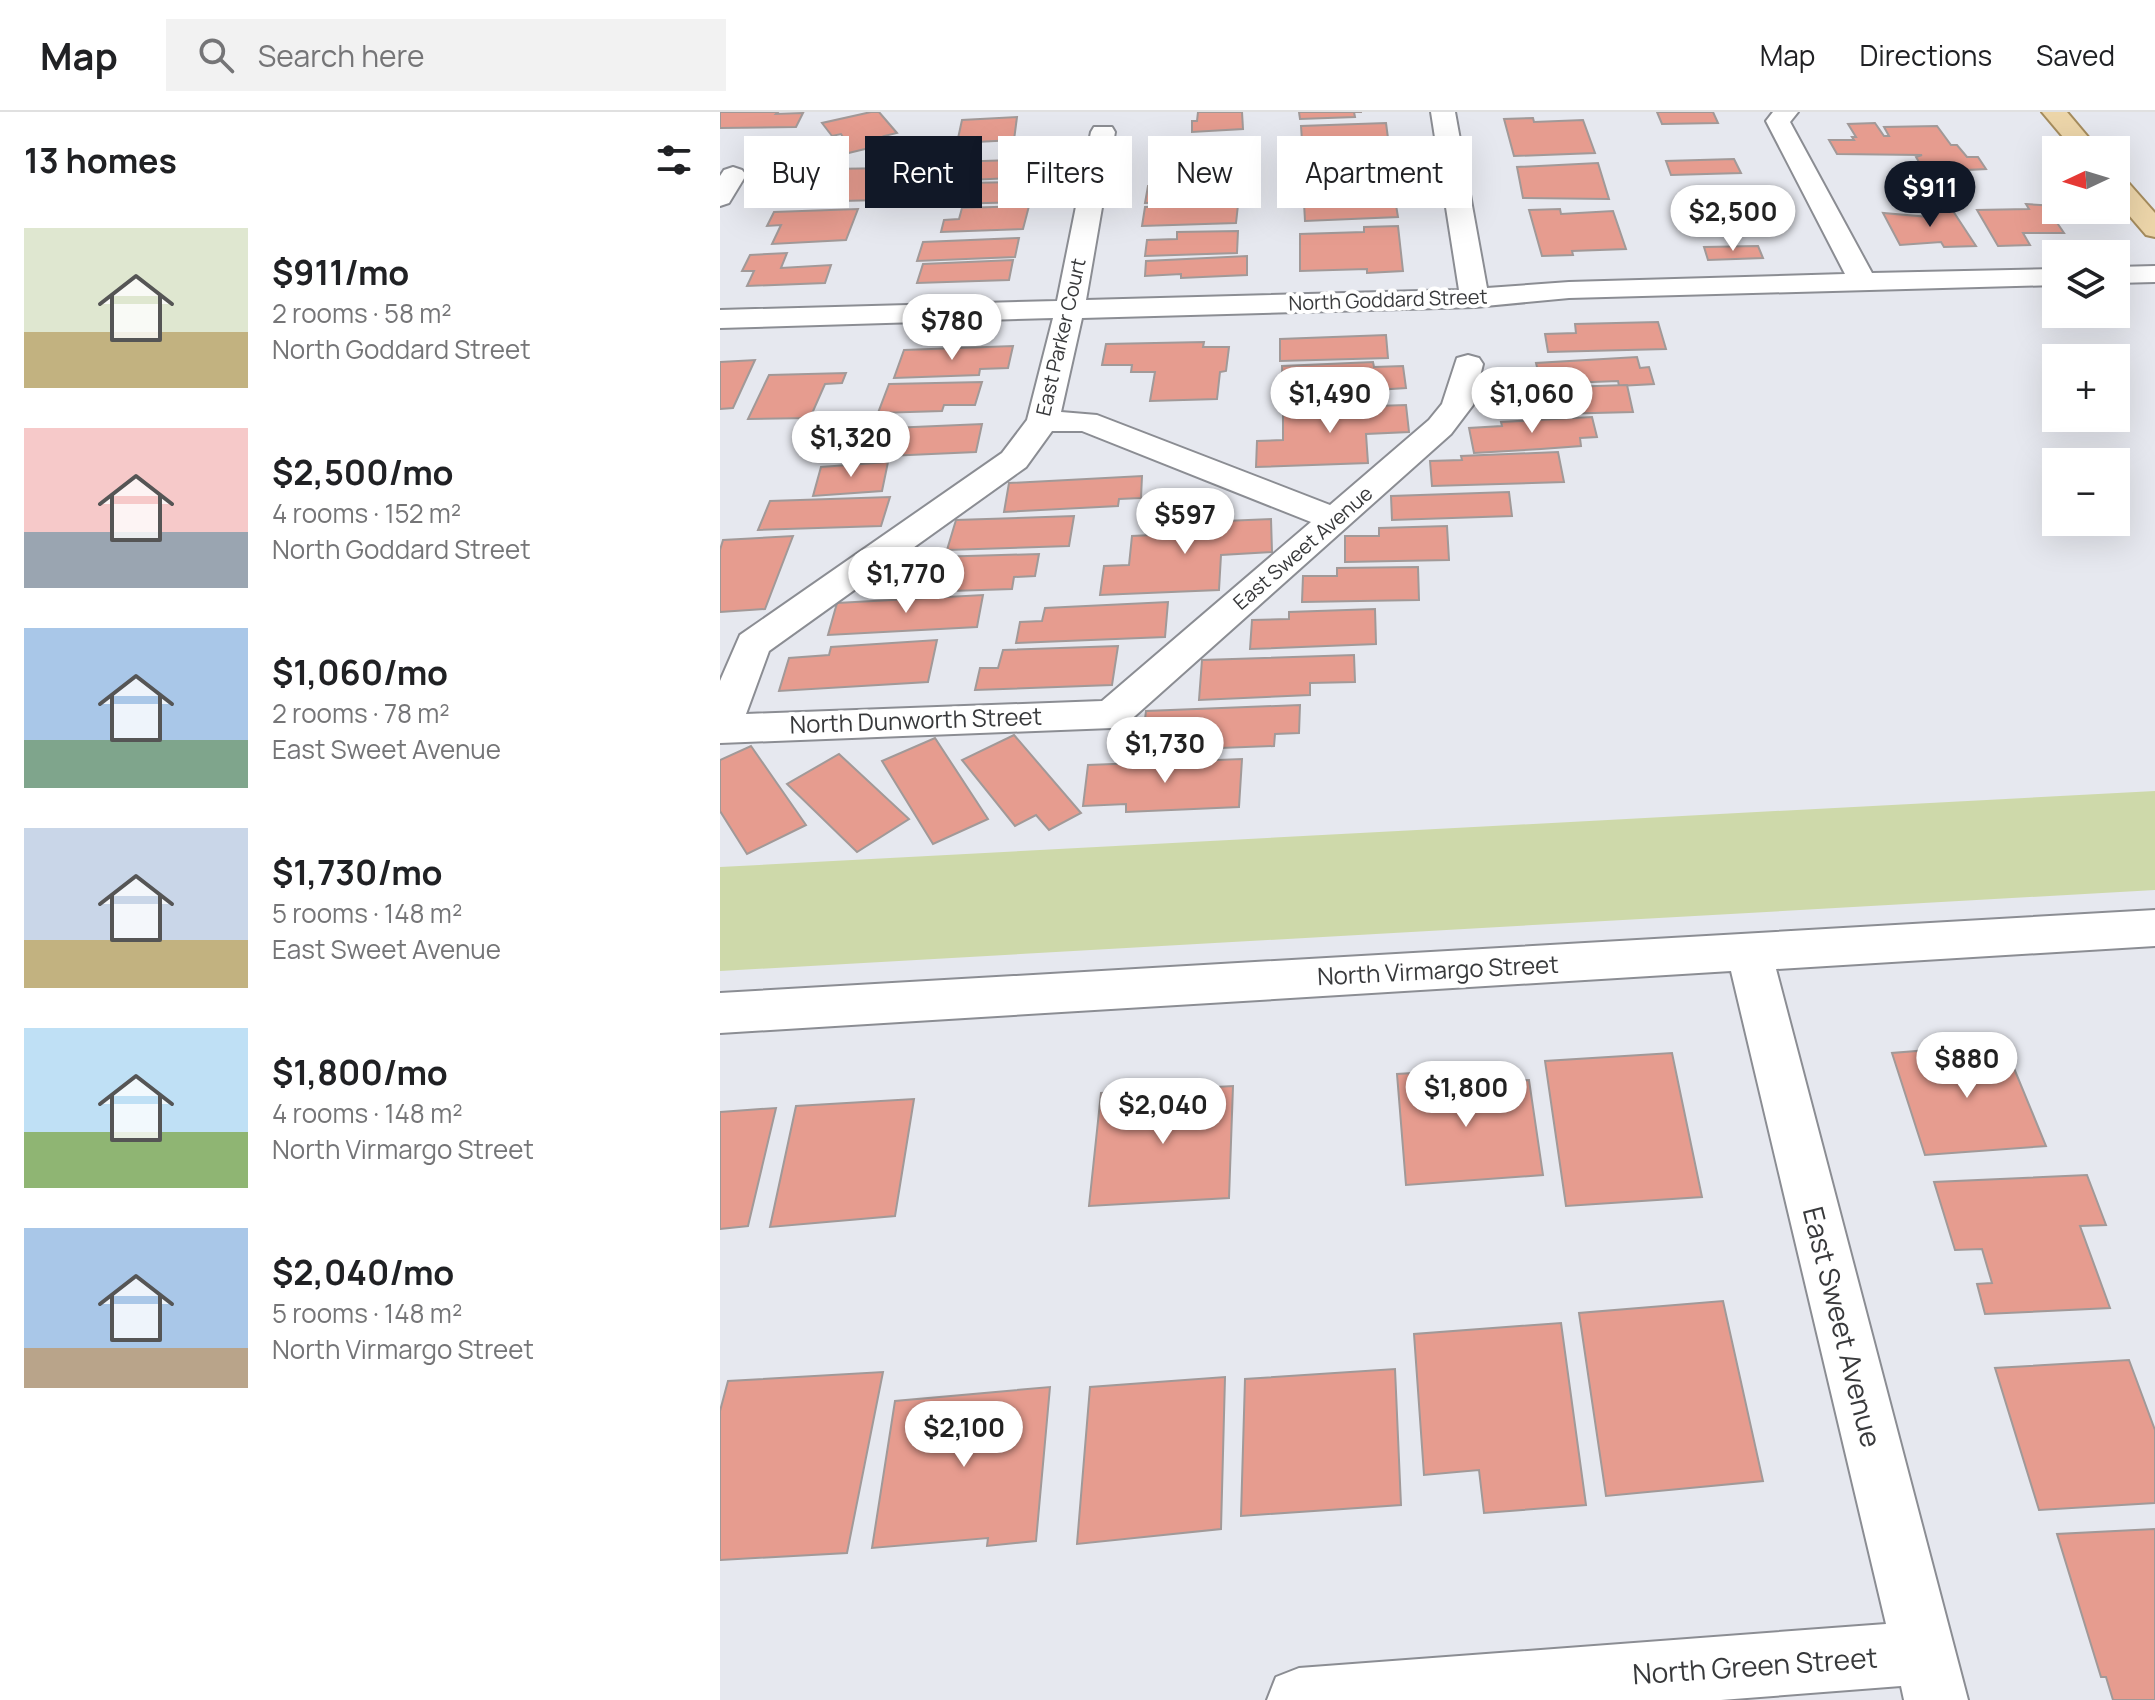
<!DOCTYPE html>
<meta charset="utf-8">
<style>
:root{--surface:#fff;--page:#f2f2f2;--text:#202124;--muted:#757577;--line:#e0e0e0;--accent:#111827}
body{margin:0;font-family:Manrope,sans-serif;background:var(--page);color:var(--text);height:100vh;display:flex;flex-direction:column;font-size:30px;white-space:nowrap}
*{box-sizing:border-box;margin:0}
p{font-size:26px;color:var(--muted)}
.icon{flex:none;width:44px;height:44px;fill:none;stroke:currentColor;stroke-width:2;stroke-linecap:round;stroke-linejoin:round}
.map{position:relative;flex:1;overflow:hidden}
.details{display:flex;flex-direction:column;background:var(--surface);width:720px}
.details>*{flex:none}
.banner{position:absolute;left:24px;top:24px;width:760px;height:72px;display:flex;gap:16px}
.needle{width:52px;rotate:266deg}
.fabs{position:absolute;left:1322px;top:24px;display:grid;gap:16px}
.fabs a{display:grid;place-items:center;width:88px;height:88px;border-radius:0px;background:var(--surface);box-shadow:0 8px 32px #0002;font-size:40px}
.price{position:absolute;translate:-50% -68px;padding:0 18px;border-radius:28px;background:#fff;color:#222;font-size:26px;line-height:52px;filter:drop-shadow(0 2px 4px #0008)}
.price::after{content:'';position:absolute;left:50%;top:48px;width:24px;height:18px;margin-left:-12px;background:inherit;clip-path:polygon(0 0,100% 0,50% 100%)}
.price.current{background:var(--accent);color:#fff}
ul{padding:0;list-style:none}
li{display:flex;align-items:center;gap:24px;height:200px;padding:0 24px}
li span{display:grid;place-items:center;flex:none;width:224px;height:160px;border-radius:0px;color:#555}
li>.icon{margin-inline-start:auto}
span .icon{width:96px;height:96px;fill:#fffc;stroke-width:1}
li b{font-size:34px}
h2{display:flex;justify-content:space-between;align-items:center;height:96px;padding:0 24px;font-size:34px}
.chip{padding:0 28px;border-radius:0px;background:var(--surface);box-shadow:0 8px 32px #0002;font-size:28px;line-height:72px}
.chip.current{background:var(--accent);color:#fff}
header{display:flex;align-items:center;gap:48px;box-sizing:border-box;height:112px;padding:0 40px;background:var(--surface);border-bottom:2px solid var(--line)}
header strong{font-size:38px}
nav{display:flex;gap:44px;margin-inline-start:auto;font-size:28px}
.search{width:560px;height:72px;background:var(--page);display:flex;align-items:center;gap:20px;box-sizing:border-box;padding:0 28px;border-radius:0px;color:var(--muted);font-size:30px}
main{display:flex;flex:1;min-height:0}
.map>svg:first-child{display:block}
</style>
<header>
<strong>Map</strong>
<div class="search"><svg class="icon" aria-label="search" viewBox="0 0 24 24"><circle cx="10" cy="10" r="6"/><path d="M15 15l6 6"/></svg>Search here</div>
<nav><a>Map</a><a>Directions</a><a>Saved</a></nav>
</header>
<main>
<section class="details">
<h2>13 homes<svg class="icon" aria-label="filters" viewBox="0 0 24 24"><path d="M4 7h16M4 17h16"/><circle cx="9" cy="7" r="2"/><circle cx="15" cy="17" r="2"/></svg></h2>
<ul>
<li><span style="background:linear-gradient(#dfe7d0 65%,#c2b280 0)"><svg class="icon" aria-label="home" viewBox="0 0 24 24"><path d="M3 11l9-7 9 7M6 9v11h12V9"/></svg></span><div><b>$911/mo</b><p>2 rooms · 58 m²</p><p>North Goddard Street</p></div></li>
<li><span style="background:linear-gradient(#f6c9c9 65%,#9aa5b1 0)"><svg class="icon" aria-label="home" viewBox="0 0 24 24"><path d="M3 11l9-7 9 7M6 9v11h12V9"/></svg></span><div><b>$2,500/mo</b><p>4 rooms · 152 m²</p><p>North Goddard Street</p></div></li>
<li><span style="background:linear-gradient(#a9c7e8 70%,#7fa58c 0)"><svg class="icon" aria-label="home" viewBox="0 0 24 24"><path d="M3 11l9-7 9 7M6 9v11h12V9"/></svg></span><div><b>$1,060/mo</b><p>2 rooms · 78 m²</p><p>East Sweet Avenue</p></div></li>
<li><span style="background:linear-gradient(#c9d6e8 70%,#c2b280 0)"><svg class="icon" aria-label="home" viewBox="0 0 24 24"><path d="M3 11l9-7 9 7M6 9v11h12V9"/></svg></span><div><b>$1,730/mo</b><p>5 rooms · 148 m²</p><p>East Sweet Avenue</p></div></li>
<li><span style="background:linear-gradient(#bfe0f5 65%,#8fb573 0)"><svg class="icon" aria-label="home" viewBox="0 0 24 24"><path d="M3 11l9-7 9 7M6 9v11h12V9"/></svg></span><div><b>$1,800/mo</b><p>4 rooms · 148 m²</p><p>North Virmargo Street</p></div></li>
<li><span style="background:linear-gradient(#a9c7e8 75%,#b9a48a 0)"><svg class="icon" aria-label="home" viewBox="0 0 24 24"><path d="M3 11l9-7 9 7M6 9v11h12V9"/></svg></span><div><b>$2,040/mo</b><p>5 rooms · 148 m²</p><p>North Virmargo Street</p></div></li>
</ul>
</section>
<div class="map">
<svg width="1435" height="1588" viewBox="0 0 1435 1588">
<rect width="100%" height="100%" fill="#e6e8ef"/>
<!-- green -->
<path fill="#ced9aa" d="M 1435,679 L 1435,778 L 0,859 L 0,755 Z"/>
<!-- building -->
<g fill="#e69c8f" stroke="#a19998" stroke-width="2">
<path d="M 0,0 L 58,0 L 56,2 L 83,1 L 76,15 L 0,16 Z"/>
<path d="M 151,0 L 159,0 L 177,21 L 164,24 L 170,31 L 116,44 L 107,32 L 125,28 L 121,22 L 112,24 L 102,11 Z"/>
<path d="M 478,0 L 522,0 L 523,17 L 472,20 L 472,9 L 477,9 Z"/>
<path d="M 579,0 L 642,0 L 634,0 L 635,5 L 580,7 Z"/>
<path d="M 937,0 L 993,0 L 998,11 L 942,12 Z"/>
<path d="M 297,5 L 294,28 L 237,31 L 242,8 Z"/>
<path d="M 813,6 L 814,10 L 863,8 L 875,41 L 794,44 L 784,7 Z"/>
<path d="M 666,11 L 668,26 L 582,29 L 581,14 Z"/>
<path d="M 1155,11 L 1164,24 L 1169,24 L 1164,15 L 1217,14 L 1231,33 L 1237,33 L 1247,45 L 1258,45 L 1266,57 L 1205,60 L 1196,45 L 1202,43 L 1117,42 L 1109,28 L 1134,28 L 1132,25 L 1136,25 L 1128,12 Z"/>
<path d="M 668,30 L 669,42 L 644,42 L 644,48 L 584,50 L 584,32 Z"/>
<path d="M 537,34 L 537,52 L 439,55 L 440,38 Z"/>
<path d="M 1014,47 L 1021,61 L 951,63 L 946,49 Z"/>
<path d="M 293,48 L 292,53 L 320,52 L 317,65 L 227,69 L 232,50 Z"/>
<path d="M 878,51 L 889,87 L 803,86 L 797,55 Z"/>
<path d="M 174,56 L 161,88 L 80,90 L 89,73 L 99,73 L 107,57 Z"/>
<path d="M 672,65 L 673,84 L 584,86 L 585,67 Z"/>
<path d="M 301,70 L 297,81 L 309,80 L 306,90 L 226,92 L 230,81 L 242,80 L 245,71 Z"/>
<path d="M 519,72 L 517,89 L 425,91 L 428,74 Z"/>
<path d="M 1033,86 L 1040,101 L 982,103 L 976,88 Z"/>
<path d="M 675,87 L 678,105 L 585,109 L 584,91 Z"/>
<path d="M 1306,92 L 1336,94 L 1336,98 L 1340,99 L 1329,99 L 1344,121 L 1303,121 L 1310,133 L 1278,134 L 1257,98 L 1309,97 Z"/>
<path d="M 518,93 L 516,111 L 422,114 L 425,95 Z"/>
<path d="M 309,94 L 303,117 L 221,120 L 224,108 L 239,107 L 242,96 Z"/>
<path d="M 138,97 L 126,128 L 52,132 L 61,113 L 47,114 L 54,100 Z"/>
<path d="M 840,97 L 841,102 L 893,99 L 906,137 L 852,139 L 853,143 L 822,144 L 809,98 Z"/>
<path d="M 1233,99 L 1256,134 L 1224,135 L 1221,130 L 1180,133 L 1163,101 L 1210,105 L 1208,100 Z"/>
<path d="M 678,114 L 683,159 L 647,161 L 647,157 L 580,159 L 580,122 L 644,120 L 644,115 Z"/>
<path d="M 518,119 L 517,141 L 425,144 L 427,128 L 457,127 L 457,120 Z"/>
<path d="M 299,126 L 295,145 L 197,149 L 203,130 Z"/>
<path d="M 1038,134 L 1043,146 L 988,148 L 984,135 Z"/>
<path d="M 67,141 L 61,156 L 111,153 L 105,171 L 27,174 L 34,159 L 22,159 L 30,143 Z"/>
<path d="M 527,144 L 527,163 L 461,166 L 461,162 L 425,164 L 426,149 Z"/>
<path d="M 293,148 L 289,168 L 197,171 L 203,152 Z"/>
<path d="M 938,210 L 946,237 L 828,240 L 825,222 L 856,221 L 855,212 Z"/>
<path d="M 666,223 L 668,246 L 560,249 L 560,227 Z"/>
<path d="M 484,230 L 483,235 L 509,235 L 506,259 L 500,260 L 497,287 L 430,289 L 435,260 L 411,260 L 412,253 L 382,253 L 386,232 Z"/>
<path d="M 293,234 L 288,256 L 260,257 L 259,263 L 174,266 L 184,238 Z"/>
<path d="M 917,245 L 920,256 L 929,255 L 934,272 L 899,274 L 898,269 L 821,272 L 816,251 Z"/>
<path d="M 35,248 L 13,296 L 0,297 L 0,250 Z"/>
<path d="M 653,250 L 654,255 L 683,254 L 686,276 L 563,284 L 562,254 Z"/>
<path d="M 126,261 L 122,271 L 105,272 L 90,306 L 28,307 L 49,263 Z"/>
<path d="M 262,270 L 255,293 L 224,293 L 222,299 L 158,301 L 169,272 Z"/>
<path d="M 907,273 L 913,300 L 790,303 L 787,282 L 817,281 L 816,276 Z"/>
<path d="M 686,293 L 689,320 L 646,322 L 648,351 L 536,355 L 537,329 L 563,328 L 563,297 Z"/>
<path d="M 872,305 L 877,325 L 860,326 L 861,334 L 821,337 L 754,341 L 749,316 L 782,314 L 781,310 Z"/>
<path d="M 262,312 L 256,340 L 145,345 L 147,338 L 128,339 L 133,324 L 168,323 L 171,316 Z"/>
<path d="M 838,340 L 844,370 L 712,374 L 710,349 L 742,348 L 741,344 Z"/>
<path d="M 168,350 L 162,379 L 93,384 L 101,355 Z"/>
<path d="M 422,364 L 421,386 L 399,387 L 398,394 L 284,400 L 289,371 Z"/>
<path d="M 789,380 L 792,404 L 672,408 L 671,384 Z"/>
<path d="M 170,385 L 161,414 L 38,418 L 50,389 Z"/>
<path d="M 354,404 L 349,434 L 227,438 L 236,408 Z"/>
<path d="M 551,407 L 552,440 L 501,443 L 499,478 L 380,483 L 384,454 L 409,453 L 412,424 L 433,423 L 434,412 Z"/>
<path d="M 727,414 L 729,448 L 625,450 L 625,424 L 659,424 L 659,416 Z"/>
<path d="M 73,424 L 45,497 L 0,500 L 0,438 L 3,428 Z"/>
<path d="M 319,442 L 315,464 L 294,465 L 292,477 L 169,481 L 178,452 L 212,451 L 214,445 Z"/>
<path d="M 698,455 L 699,488 L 582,490 L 583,464 L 617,464 L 617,456 Z"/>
<path d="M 263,483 L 257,515 L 108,523 L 117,491 Z"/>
<path d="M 448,490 L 445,525 L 296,531 L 300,510 L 322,509 L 325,496 Z"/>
<path d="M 655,497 L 656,532 L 530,537 L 532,508 L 569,507 L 569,500 Z"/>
<path d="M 217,528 L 208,570 L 59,579 L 69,546 L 109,543 L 111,535 Z"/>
<path d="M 398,534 L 392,573 L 255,578 L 260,556 L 278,556 L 283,538 Z"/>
<path d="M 634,543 L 635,570 L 590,571 L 590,583 L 479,588 L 482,548 Z"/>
<path d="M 580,593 L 579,621 L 555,622 L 554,634 L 421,639 L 426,599 Z"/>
<path d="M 294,623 L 361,701 L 329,718 L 316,703 L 295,714 L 242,648 Z"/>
<path d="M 215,626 L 268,707 L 213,732 L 162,649 Z"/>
<path d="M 31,634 L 86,713 L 27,742 L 0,699 L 0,648 Z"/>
<path d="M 119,642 L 189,707 L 137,740 L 67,672 Z"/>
<path d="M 522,647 L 519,695 L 406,700 L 406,692 L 363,694 L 368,653 Z"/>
<path d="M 1284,932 L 1326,1034 L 1205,1043 L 1172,941 Z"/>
<path d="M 952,941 L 982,1085 L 846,1094 L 825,949 Z"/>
<path d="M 744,958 L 746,972 L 809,968 L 823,1063 L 686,1073 L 677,962 Z"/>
<path d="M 513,974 L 509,1086 L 369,1094 L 381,981 Z"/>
<path d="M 194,987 L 175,1104 L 50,1115 L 76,994 Z"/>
<path d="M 56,996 L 28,1114 L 0,1117 L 0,1000 Z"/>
<path d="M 1367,1063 L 1386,1113 L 1360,1114 L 1390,1196 L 1265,1202 L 1257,1172 L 1272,1171 L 1262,1137 L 1235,1138 L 1214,1070 Z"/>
<path d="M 1003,1189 L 1043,1369 L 886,1384 L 859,1201 Z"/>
<path d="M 841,1211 L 866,1393 L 764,1401 L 759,1358 L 704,1363 L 694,1222 Z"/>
<path d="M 1409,1248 L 1435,1318 L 1435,1391 L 1319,1398 L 1275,1256 Z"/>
<path d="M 675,1257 L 681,1393 L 521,1404 L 525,1267 Z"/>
<path d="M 163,1260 L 127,1441 L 0,1448 L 0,1299 L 8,1269 Z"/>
<path d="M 505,1265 L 501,1417 L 357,1432 L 370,1275 Z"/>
<path d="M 330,1275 L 316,1429 L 267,1434 L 268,1426 L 152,1436 L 175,1289 Z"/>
<path d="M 1435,1417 L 1435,1588 L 1393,1588 L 1386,1565 L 1381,1565 L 1337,1422 Z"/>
</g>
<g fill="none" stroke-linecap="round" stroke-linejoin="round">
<defs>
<g id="minor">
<path d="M 711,0 L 735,0 L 767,176 L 849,170 L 1125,162 L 1046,9 L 1053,0 L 1078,0 L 1070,10 L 1152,161 L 1336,157 L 1336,173 L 849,186 L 755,195 L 362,206 L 341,300 L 377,303 L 610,393 L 709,308 L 722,292 L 737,246 L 748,243 L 759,246 L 763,252 L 753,293 L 731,322 L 406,612 L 392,616 L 0,631 L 0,569 L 20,523 L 282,341 L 307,308 L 333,206 L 0,216 L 0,198 L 337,189 L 371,20 L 374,15 L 392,15 L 395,20 L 366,188 L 739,178 ZM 332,319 L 362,319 L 591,410 L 382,589 L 26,602 L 49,539 L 306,355 Z"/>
<path d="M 13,55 L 22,58 L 26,63 L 9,91 L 0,94 L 0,64 L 4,58 Z"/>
<path d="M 1435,154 L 1435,170 L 1396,171 L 1396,155 Z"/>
<path d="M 1435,798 L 1435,834 L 1056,857 L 1248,1588 L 1184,1588 L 1181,1574 L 1001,1588 L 547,1588 L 556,1565 L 579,1556 L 1166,1512 L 1011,859 L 0,921 L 0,881 Z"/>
</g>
<g id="major">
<path d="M 1322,0 L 1347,0 L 1379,38 L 1354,38 Z"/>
<path d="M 1396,64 L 1405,67 L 1435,101 L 1435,125 L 1426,123 L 1396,88 Z"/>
</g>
</defs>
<!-- minor casing -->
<use href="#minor" stroke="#8b8d93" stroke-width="4"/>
<!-- major casing -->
<use href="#major" stroke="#a58c5d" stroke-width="4"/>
<!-- minor -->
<use href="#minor" fill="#fff" fill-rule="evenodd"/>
<!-- major -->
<use href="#major" fill="#ecd5a9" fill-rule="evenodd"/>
</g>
<g text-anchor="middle" stroke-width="8" stroke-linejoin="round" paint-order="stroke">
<!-- far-street labels -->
<g font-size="20" fill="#38393b" stroke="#fff">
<text transform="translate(668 188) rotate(-2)" y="7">North Goddard Street</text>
<text transform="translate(341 225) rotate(-77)" y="7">East Parker Court</text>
<text transform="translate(583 436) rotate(-41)" y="7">East Sweet Avenue</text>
</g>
<!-- street labels -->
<g font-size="24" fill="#38393b" stroke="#fff">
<text transform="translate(196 609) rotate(-2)" y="8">North Dunworth Street</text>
<text transform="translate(718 859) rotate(-3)" y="8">North Virmargo Street</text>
</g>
<!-- near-street labels -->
<g font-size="28" fill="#38393b" stroke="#fff">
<text transform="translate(1122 1215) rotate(76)" y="10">East Sweet Avenue</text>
<text transform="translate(1035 1554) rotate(-4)" y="10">North Green Street</text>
</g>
</g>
</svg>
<div class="fabs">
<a><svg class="needle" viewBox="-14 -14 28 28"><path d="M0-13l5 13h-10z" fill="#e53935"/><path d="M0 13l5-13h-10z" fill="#757577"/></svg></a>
<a><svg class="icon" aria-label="layers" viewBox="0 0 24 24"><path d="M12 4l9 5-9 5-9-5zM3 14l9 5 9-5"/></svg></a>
<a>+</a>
<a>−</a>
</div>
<b class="price current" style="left:1210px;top:117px">$911</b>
<b class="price" style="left:1013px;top:141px">$2,500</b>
<b class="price" style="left:232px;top:250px">$780</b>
<b class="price" style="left:610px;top:323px">$1,490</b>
<b class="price" style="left:812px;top:323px">$1,060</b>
<b class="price" style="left:131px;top:367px">$1,320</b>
<b class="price" style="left:465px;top:444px">$597</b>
<b class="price" style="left:186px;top:503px">$1,770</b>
<b class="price" style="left:445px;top:673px">$1,730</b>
<b class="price" style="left:1247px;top:988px">$880</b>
<b class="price" style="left:746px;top:1017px">$1,800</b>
<b class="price" style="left:443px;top:1034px">$2,040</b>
<b class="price" style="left:244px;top:1357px">$2,100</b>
<div class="banner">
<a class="chip">Buy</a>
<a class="chip current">Rent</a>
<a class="chip">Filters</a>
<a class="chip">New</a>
<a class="chip">Apartment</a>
</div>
</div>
</main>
